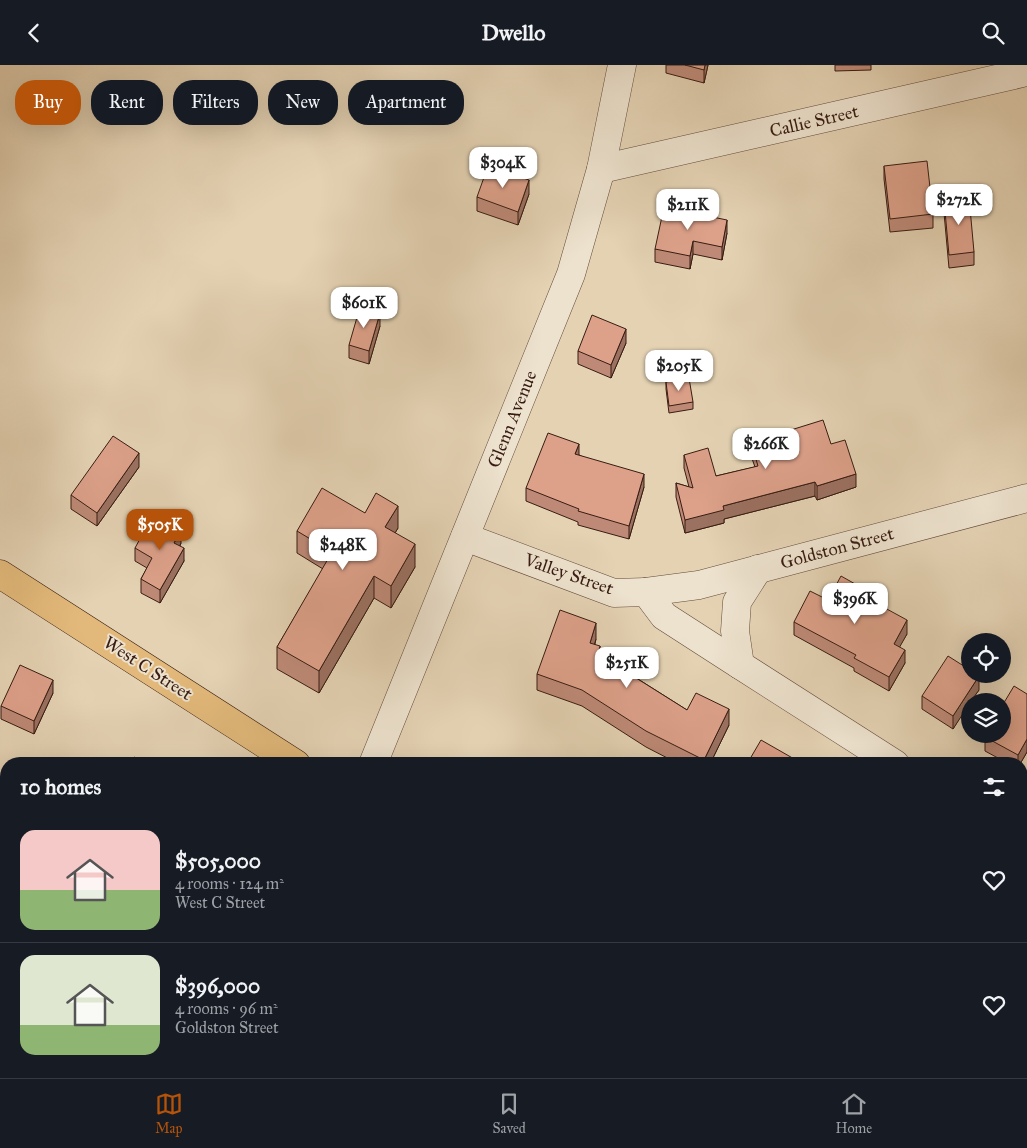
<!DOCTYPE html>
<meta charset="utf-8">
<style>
:root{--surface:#171b24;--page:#20242c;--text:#f1f3f6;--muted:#9ea1a6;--line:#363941;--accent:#b45309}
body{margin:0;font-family:"IM FELL Great Primer",serif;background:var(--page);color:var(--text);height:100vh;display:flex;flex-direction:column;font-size:19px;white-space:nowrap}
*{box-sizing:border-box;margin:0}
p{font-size:16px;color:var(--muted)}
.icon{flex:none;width:28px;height:28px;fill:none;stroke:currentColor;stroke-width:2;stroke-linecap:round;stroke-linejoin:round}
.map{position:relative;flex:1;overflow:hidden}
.drawer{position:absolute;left:0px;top:692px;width:1028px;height:321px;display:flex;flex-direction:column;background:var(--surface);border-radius:20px 20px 0 0;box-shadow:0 5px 20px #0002}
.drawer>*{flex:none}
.guide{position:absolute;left:15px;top:15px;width:500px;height:45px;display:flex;gap:10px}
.fabs{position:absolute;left:961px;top:568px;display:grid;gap:10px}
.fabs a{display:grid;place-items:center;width:50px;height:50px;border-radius:50%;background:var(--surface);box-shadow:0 5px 20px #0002;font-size:25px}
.price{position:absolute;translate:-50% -42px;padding:0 11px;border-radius:10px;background:#fff;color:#222;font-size:16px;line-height:32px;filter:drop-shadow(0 1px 2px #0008)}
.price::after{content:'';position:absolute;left:50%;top:30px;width:15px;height:11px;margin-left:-8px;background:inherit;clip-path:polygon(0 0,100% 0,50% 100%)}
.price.active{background:var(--accent);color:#fff}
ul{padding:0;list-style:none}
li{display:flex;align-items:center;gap:15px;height:125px;padding:0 20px}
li+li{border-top:1px solid var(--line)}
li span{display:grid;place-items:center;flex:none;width:140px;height:100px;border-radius:15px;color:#555}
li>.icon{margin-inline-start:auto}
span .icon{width:60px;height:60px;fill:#fffc;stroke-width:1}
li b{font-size:21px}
h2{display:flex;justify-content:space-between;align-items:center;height:60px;padding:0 20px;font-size:21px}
.chip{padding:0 18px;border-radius:20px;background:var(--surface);box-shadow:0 5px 20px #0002;font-size:18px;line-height:45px}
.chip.active{background:var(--accent);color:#fff}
header{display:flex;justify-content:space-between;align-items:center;height:65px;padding:0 20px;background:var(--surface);font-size:22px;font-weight:800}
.tab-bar{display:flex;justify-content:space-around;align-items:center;height:70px;border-top:1px solid var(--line);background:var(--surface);font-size:14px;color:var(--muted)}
.tab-bar a{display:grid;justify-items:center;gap:2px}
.tab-bar .active{color:var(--accent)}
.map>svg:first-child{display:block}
</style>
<header><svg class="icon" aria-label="back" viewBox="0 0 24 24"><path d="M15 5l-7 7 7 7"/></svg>Dwello<svg class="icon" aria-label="search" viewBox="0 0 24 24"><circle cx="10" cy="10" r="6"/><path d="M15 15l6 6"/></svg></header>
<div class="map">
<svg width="1027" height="1013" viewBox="0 0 1027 1013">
<rect width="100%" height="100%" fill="#e4d2b3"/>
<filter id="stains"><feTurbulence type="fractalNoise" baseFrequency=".004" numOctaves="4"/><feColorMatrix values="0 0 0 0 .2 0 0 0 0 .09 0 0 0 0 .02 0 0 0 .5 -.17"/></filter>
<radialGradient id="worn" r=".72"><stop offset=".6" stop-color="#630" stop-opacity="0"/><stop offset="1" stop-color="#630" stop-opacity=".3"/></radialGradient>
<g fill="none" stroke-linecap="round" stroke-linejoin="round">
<defs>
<g id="minor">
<path d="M 601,104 L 1027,7"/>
<path d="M 465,472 L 614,528 L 646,527 L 664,551 L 740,600"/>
<path d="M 758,504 L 737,537 L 735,566 L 740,600 L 895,699"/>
<path d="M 646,527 L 699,520 L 1027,433"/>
<path d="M 373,699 L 571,209 L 601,104 L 622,0"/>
<path d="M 1021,780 L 1027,784"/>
<path d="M 0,989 L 6,993"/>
<path d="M 29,1008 L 37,1013"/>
<path d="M 56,1013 L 60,1008"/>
</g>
<g id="major">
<path d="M 0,509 L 296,699"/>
<path d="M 767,1008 L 775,1013"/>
</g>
</defs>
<!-- minor casing -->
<use href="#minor" stroke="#634a3a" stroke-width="29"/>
<!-- major casing -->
<use href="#major" stroke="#381c12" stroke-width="29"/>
<!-- minor -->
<use href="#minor" stroke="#ede2ce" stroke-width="28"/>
<!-- major -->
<use href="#major" stroke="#e2b97a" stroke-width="28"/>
</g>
<!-- wall -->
<g fill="#be8a77" stroke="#381c12">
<path d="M 666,0 L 708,0 L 704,18 L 666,8 Z"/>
<path d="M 835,0 L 871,0 L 871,5 L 835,6 Z"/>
<path d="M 884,101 L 933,149 L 933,163 L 890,167 L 884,114 Z"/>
<path d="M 529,129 L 518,160 L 477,146 L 477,132 Z"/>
<path d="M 944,135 L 974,187 L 974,200 L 949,203 L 944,148 Z"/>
<path d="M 727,168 L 722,195 L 693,189 L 690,204 L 655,197 L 655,184 Z"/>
<path d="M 380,261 L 369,299 L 349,293 L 349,280 Z"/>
<path d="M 626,278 L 611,313 L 578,299 L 578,286 Z"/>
<path d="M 666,317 L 693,337 L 693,344 L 669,348 L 666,324 Z"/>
<path d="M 778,369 L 831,379 L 856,422 L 817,435 L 815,431 L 724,454 L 724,458 L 685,468 L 676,432 L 676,418 L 689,422 L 684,403 L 684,390 L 716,411 L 755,402 L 750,388 L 750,374 Z"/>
<path d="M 579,390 L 644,422 L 629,474 L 578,460 L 578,457 L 526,436 L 526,423 Z"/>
<path d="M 139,402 L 97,461 L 71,444 L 71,430 Z"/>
<path d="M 365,448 L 398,463 L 395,468 L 415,502 L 391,543 L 374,533 L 319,628 L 277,604 L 277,582 L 323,504 L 297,488 L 297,466 Z"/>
<path d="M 181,478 L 180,481 L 184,496 L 160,538 L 141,528 L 141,514 L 147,503 L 135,496 L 135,483 Z"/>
<path d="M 864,532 L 907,569 L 899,582 L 905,598 L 889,626 L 854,606 L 854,603 L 794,570 L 794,557 L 828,535 Z"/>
<path d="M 596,574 L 595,579 L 600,590 L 687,645 L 729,660 L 710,699 L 679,699 L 646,682 L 582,641 L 537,625 L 537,609 Z"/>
<path d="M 979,625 L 971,636 L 970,636 L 953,664 L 922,644 L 922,631 Z"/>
<path d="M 53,628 L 34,669 L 1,654 L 1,641 Z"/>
<path d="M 1027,629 L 1027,687 L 1020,699 L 1009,699 L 985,686 L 985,672 Z"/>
<path d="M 1027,860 L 1027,929 L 1021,926 L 1021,896 L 1023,894 L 1021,893 L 1021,870 Z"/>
<path d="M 0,883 L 6,886 L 6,929 L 0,926 Z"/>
<path d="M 123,1008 L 180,1008 L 176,1013 L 131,1013 Z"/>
<path d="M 304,1008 L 398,1008 L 398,1013 L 313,1013 Z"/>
<path d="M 872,1008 L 967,1008 L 976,1013 L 880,1013 Z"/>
</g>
<!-- shaded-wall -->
<g fill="#9b7161" stroke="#381c12">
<path d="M 705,0 L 708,0 L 704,18 L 704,5 Z"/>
<path d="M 529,115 L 529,129 L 518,160 L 518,147 Z"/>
<path d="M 727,155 L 727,168 L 722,195 L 722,182 Z"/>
<path d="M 693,176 L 693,189 L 690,204 L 690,191 Z"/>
<path d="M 380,248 L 380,261 L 369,299 L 369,286 Z"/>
<path d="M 626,264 L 626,278 L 611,313 L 611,300 Z"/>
<path d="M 579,379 L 579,393 L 575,389 Z"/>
<path d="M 139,388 L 139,402 L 97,461 L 97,448 Z"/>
<path d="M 644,409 L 644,422 L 629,474 L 629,461 Z"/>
<path d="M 856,409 L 856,422 L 817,435 L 817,421 Z"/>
<path d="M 815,417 L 815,431 L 724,454 L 724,458 L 685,468 L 685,455 L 723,441 Z"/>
<path d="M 398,441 L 398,463 L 385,484 L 385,462 Z"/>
<path d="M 181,465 L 181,478 L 174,491 L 174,478 Z"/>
<path d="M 415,479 L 415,502 L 391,543 L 391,521 Z"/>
<path d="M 184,483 L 184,496 L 160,538 L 160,525 Z"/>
<path d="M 374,511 L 374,533 L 319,628 L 319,606 Z"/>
<path d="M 864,524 L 864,537 L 861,530 Z"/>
<path d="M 907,555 L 907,569 L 894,592 L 894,579 Z"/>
<path d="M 596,558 L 596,574 L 590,594 L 590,578 Z"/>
<path d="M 600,581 L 600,598 L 598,589 Z"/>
<path d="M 905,585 L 905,598 L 889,626 L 889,612 Z"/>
<path d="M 979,611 L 979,625 L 971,636 L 970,636 L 970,638 L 953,664 L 953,651 Z"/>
<path d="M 53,615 L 53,628 L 34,669 L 34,656 Z"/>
<path d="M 729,644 L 729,660 L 710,699 L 704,699 L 704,695 Z"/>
<path d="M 1027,674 L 1027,687 L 1020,699 L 1018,699 L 1018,690 Z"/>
<path d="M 161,1008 L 166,1008 L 166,1013 L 157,1013 Z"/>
<path d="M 173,1008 L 180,1008 L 176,1013 L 173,1013 Z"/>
<path d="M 393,1008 L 398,1008 L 398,1013 L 390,1013 Z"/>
</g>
<!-- building -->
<g fill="#dda18a" stroke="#381c12">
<path d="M 685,0 L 705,0 L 704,5 Z"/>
<path d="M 927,96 L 933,149 L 890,154 L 884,101 Z"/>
<path d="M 488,101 L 529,115 L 518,147 L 477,132 Z"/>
<path d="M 969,132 L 974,187 L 949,190 L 944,135 Z"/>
<path d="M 664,142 L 727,155 L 722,182 L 693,176 L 690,191 L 655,184 Z"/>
<path d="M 360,242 L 380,248 L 369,286 L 349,280 Z"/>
<path d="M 592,250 L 626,264 L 611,300 L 578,286 Z"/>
<path d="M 689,313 L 693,337 L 669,341 L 666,317 Z"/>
<path d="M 823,355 L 831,379 L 845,375 L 856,409 L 817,421 L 815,417 L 723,441 L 724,445 L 685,455 L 676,418 L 693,423 L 684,390 L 708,383 L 716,411 L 758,401 L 750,374 L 778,367 L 778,369 Z"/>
<path d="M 548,368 L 579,379 L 575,389 L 644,409 L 629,461 L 578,446 L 579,444 L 526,423 Z"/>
<path d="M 113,371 L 139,388 L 97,448 L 71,430 Z"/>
<path d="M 322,423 L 365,448 L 376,428 L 398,441 L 385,462 L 415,479 L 391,521 L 374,511 L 319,606 L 277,582 L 332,487 L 297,466 Z"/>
<path d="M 153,450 L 181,465 L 174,478 L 184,483 L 160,525 L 141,514 L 152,493 L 135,483 Z"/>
<path d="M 841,511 L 864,524 L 861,530 L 907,555 L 894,579 L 905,585 L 889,612 L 854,593 L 856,590 L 794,557 L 810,526 L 828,535 Z"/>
<path d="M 560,545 L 596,558 L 590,578 L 600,581 L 598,589 L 687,645 L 696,628 L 729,644 L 704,695 L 646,666 L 582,625 L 537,609 Z"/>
<path d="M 948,591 L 970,605 L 970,609 L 976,609 L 979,611 L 953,651 L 922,631 Z"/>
<path d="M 20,600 L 53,615 L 34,656 L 1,641 Z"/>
<path d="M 1014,621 L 1027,629 L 1027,674 L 1018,690 L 985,672 L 987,669 L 1002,669 L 1002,641 Z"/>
<path d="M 761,675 L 796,695 L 793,699 L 747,699 Z"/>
<path d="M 134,692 L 147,699 L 130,699 Z"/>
<path d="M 1027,860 L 1027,883 L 1021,880 L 1021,870 Z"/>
<path d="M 0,883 L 6,886 L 6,916 L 0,913 Z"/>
<path d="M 1027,886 L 1027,916 L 1021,912 L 1021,896 Z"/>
<path d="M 144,1008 L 161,1008 L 157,1013 L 153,1013 Z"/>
<path d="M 248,1008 L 252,1008 L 260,1013 L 245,1013 Z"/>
<path d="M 329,1008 L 393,1008 L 390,1013 L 338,1013 Z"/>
<path d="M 891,1008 L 967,1008 L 976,1013 L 899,1013 Z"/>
<path d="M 674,1009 L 680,1013 L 671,1013 Z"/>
</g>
<g text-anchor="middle" stroke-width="4" stroke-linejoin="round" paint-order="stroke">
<!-- street labels -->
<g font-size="18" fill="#381c12" stroke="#ede2ce">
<text transform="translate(814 56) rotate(-13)" y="6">Callie Street</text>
<text transform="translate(512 354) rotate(-68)" y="6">Glenn Avenue</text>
<text transform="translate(837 483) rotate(-15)" y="6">Goldston Street</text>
<text transform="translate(569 509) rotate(19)" y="6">Valley Street</text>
<text transform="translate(148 603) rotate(33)" y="6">West C Street</text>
</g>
</g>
<rect width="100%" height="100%" filter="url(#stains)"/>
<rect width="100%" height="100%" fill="url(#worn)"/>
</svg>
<div class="fabs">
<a><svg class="icon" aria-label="locate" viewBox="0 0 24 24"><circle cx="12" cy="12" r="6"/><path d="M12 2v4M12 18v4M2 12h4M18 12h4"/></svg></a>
<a><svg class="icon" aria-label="layers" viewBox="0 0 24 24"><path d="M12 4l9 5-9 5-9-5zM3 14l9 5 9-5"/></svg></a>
</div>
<b class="price" style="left:503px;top:124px">$304K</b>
<b class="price" style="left:959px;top:161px">$272K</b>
<b class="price" style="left:688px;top:166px">$211K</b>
<b class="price" style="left:364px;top:264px">$601K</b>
<b class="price" style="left:679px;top:327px">$205K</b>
<b class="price" style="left:766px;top:405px">$266K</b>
<b class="price active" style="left:160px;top:486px">$505K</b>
<b class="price" style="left:343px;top:506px">$248K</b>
<b class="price" style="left:855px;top:560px">$396K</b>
<b class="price" style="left:627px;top:624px">$251K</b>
<div class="guide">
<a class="chip active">Buy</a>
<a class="chip">Rent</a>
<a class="chip">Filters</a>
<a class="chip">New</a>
<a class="chip">Apartment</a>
</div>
<section class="drawer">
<h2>10 homes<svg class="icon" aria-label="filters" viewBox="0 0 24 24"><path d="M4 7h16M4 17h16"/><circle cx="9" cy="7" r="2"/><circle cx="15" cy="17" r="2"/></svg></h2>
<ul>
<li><span style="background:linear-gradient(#f6c9c9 60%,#8fb573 0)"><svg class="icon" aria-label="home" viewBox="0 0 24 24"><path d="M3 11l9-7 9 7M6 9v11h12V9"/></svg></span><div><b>$505,000</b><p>4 rooms · 124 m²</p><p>West C Street</p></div><svg class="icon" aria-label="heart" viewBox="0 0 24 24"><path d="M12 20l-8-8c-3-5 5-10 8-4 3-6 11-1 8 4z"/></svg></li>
<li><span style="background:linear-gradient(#dfe7d0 70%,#8fb573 0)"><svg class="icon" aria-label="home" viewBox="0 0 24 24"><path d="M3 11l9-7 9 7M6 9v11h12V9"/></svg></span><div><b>$396,000</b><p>4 rooms · 96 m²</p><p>Goldston Street</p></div><svg class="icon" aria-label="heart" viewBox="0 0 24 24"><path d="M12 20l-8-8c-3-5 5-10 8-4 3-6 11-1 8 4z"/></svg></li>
</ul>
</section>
</div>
<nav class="tab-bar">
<a class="active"><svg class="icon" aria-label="map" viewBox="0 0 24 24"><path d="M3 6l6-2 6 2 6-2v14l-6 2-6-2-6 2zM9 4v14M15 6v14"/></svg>Map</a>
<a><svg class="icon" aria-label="saved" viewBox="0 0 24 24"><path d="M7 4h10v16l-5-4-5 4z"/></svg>Saved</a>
<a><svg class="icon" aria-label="home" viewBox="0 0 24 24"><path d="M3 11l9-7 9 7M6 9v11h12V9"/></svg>Home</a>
</nav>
